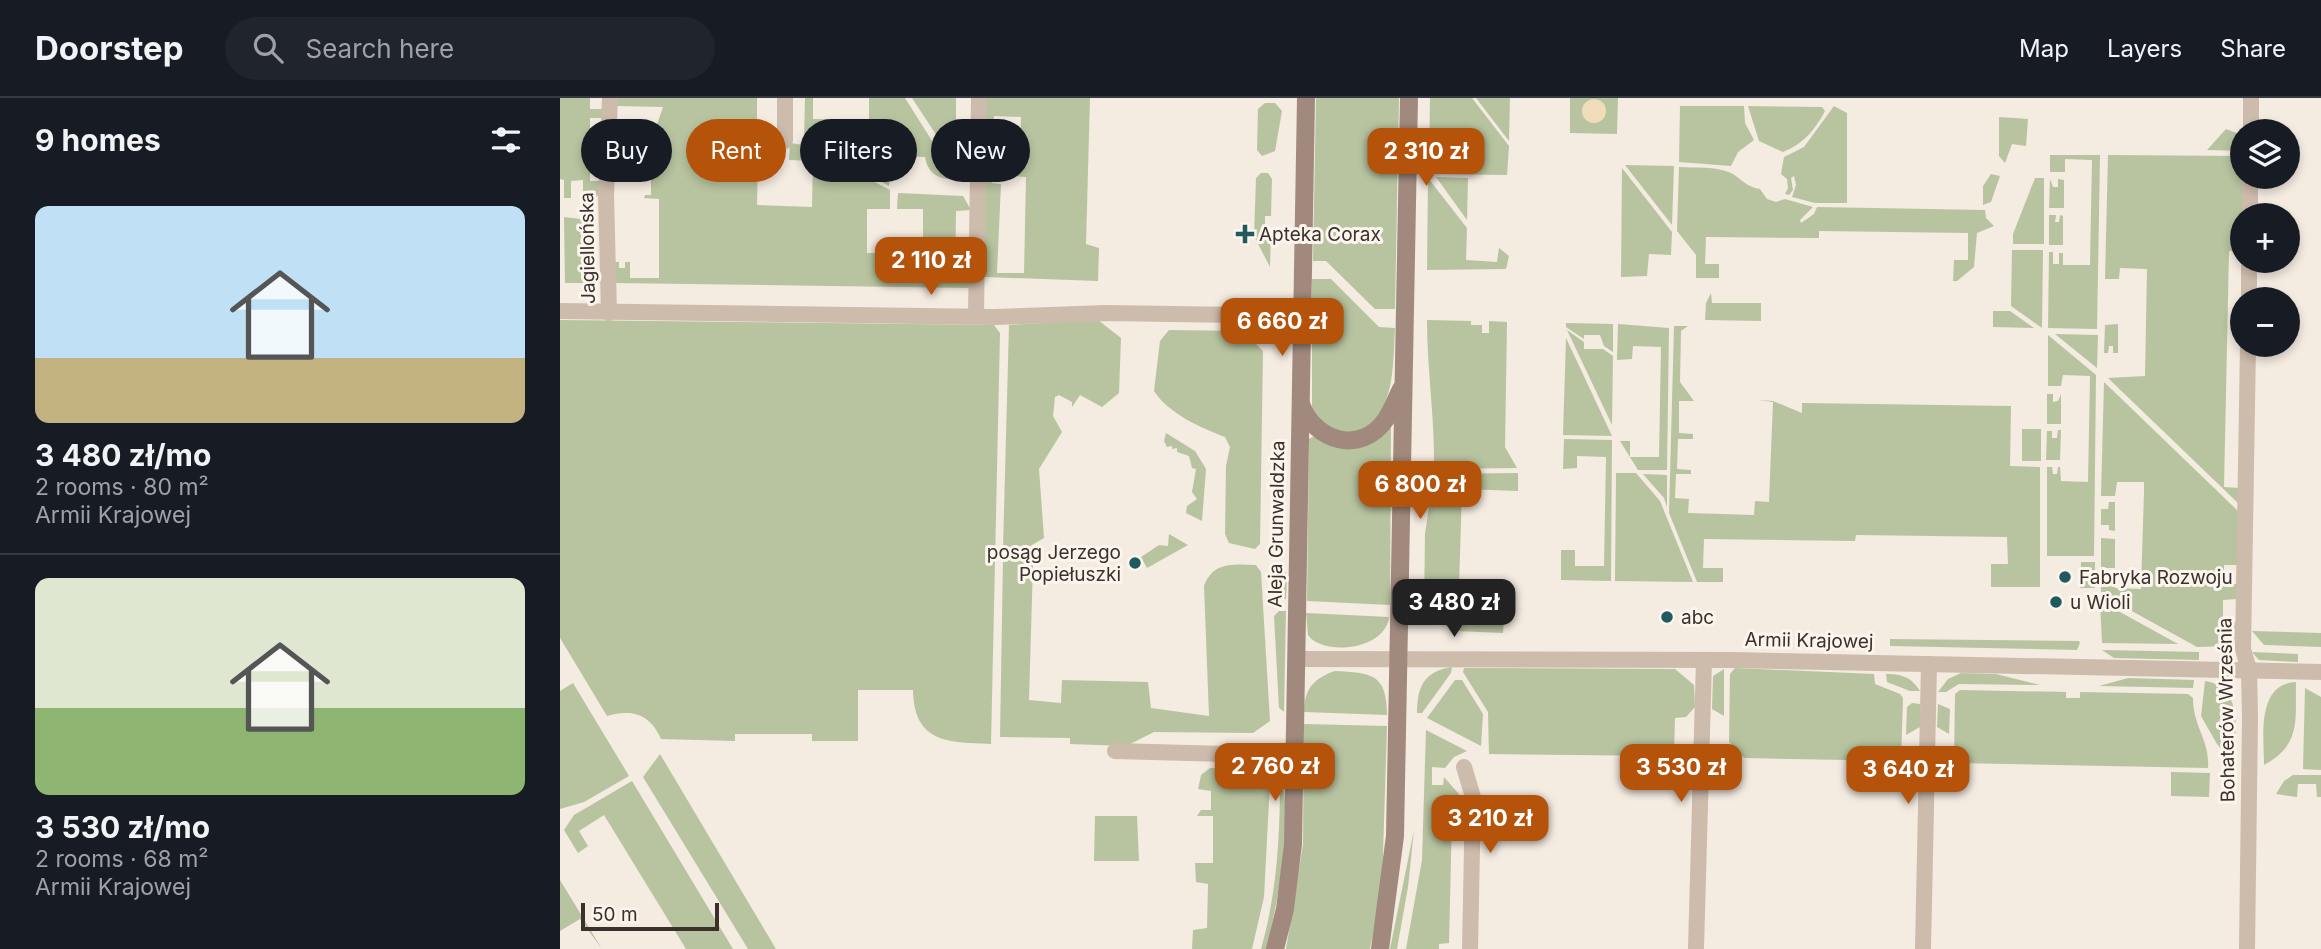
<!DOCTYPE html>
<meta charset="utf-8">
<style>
:root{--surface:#171b24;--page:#20242c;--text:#f1f3f6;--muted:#9ea1a6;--line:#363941;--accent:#b45309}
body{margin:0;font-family:Inter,sans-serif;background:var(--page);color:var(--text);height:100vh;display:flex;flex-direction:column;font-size:26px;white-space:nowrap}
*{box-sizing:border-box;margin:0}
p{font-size:23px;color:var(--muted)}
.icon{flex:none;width:38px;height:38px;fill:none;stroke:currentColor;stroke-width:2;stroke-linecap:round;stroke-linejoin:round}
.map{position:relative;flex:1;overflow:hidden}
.side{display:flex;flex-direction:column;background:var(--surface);width:560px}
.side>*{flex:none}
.top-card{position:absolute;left:21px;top:21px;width:665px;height:63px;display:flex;gap:14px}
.fabs{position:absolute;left:1670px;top:21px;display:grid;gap:14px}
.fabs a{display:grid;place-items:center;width:70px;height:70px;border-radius:50%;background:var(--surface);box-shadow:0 4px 10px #0003;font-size:35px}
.scale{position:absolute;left:21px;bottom:18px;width:138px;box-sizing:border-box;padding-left:7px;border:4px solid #3b302b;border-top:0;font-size:19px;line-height:24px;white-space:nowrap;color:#3b302b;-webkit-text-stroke:5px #fbf5ee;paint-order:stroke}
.price{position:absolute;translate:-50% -60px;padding:0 16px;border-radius:14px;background:var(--accent);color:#fff;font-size:23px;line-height:46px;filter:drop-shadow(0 2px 4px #0008)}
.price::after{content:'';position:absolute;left:50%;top:42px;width:21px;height:16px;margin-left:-10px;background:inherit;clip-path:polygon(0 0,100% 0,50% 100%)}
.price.selected{background:#222;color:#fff}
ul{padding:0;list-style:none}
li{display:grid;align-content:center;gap:14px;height:371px;padding:0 35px}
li+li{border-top:2px solid var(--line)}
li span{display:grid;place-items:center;height:217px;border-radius:14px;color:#555}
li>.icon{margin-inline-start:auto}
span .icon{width:126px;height:126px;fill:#fffc;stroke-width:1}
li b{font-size:30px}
h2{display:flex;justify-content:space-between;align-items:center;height:84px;padding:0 35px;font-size:30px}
.tag{padding:0 24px;border-radius:32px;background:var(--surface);box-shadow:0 4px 10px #0003;font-size:24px;line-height:63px}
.tag.selected{background:var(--accent);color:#fff}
header{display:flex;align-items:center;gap:42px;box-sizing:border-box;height:98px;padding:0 35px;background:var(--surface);border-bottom:2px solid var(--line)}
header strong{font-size:33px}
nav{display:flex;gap:38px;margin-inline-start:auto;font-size:24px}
.search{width:490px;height:63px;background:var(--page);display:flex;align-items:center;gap:18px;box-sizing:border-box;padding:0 24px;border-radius:38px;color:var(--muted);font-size:26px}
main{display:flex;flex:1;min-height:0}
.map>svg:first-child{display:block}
</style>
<header>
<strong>Doorstep</strong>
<div class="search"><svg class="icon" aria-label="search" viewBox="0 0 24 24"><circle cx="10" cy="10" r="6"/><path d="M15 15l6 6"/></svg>Search here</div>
<nav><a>Map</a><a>Layers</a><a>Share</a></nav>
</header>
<main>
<section class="side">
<h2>9 homes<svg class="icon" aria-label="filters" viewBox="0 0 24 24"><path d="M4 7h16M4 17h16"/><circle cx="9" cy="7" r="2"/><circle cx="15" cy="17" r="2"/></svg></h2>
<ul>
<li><span style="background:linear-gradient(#bfe0f5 70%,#c2b280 0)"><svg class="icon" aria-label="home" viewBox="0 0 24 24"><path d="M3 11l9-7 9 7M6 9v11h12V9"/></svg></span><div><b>3 480 zł/mo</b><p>2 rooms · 80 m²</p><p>Armii Krajowej</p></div></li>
<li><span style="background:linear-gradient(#dfe7d0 60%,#8fb573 0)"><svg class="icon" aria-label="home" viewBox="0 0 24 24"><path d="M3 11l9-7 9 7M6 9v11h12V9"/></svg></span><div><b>3 530 zł/mo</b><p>2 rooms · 68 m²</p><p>Armii Krajowej</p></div></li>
</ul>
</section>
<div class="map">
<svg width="1761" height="851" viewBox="0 0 1761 851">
<rect width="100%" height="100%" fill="#f4ebe1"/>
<!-- green -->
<g fill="#b8c4a0" fill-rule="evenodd">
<path d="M 0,0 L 30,0 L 30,11 L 44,11 L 44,20 L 30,20 L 30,83 L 43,83 C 40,95 37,104 23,105 L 23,82 L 11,83 L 11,100 L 4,100 L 4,82 L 0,81 Z"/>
<path d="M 57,0 L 197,0 L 197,31 L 216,36 L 210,37 L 210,44 L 219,45 L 219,61 L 198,61 L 197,107 L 252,109 L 253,63 L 229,62 L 230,45 L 244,47 L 330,92 L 330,111 L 307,111 L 307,155 L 363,155 L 363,111 L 337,111 L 338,95 L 403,98 L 411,112 L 396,113 L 395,184 L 410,185 L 410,190 L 54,185 L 54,164 L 59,164 L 59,170 L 65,170 L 65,164 L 70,164 L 70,180 L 99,180 L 99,101 L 84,100 L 85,97 L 91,97 L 91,44 L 103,9 L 57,8 Z"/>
<path d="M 245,0 L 253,0 L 253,21 L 309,22 L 309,0 L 345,0 L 396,81 C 379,82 368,76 365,59 L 331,58 L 329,88 L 244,43 Z"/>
<path d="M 352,0 L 396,0 L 396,67 Z"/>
<path d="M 426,0 L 530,0 L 526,146 L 539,150 L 538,183 L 424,179 ZM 434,18 L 461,19 L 459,76 L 453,78 L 466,79 L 464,175 L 437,175 L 441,86 L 432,85 Z"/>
<path d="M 756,0 L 839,0 L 835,211 L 815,211 L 766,163 L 753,163 Z"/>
<path d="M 870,0 L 912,0 L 949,48 L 947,77 L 873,76 L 869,69 Z"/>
<path d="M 916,0 L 950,0 L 949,43 Z"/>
<path d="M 1010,0 L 1058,0 L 1057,36 L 1010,35 Z"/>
<path d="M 705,5 L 715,5 L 722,13 L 715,53 L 702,58 L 697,52 L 698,11 Z"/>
<path d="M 1120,8 L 1184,8 L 1185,25 L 1194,42 L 1178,54 L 1171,68 L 1119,64 Z"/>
<path d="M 1188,8 L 1262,9 L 1265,13 C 1255,32 1243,46 1223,54 L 1199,43 Z"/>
<path d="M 1274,8 L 1287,15 L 1287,105 L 1255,105 L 1232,99 L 1236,87 L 1234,78 L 1231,80 L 1233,92 L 1229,97 L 1225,96 L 1228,90 L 1227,81 L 1221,76 L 1224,59 L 1244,49 Z"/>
<path d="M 1439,19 L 1468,21 L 1466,48 L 1452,46 L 1445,65 L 1439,58 Z"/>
<path d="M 1666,31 L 1682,37 L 1682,53 L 1647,52 Z"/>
<path d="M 1490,57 L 1540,57 L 1537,231 L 1488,230 L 1489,154 L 1493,154 L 1493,166 L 1499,166 L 1499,155 L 1503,155 L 1503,167 L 1530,167 L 1532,62 L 1505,61 L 1505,74 L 1490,74 Z"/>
<path d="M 1548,57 L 1682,58 L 1682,79 L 1685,79 L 1682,153 L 1669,153 L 1664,389 L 1679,390 L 1679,406 L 1548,280 L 1585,278 L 1587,171 L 1560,170 L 1559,181 L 1545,181 Z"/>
<path d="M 1065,67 L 1114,68 L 1112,127 Z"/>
<path d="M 1119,69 C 1136,70 1155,68 1171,75 C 1182,81 1186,89 1200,91 L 1207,101 L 1216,104 L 1225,101 L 1253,109 L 1240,122 L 1241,125 L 1254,116 L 1257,109 L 1425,112 L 1426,120 L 1434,128 L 1417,135 L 1414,169 L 1397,183 L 1393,183 L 1394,162 L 1408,162 L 1408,135 L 1259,133 L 1259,140 L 1146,139 L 1145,166 L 1159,166 L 1159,180 L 1136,180 L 1136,157 L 1117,133 Z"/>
<path d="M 1062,70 L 1112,134 L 1111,157 L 1089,156 L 1087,178 L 1061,179 Z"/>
<path d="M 701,75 L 708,75 L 712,81 L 711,118 L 705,118 L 705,132 L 711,133 L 710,169 L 694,138 L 696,80 Z"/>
<path d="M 1431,76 L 1440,78 L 1431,104 L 1423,107 L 1423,88 Z"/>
<path d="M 876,79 L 908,80 L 907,122 Z"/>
<path d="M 868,80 L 907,130 L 906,162 L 937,164 L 939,150 L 949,158 L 946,171 L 867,172 Z"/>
<path d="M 1475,80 L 1484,80 L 1484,146 L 1453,146 L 1453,136 Z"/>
<path d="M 1490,81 L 1493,89 L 1498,89 L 1498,81 L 1504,82 L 1504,110 L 1489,110 Z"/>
<path d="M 1489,117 L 1496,117 L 1495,124 L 1499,124 L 1500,117 L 1503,118 L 1503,147 L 1489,147 Z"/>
<path d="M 4,119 L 29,122 L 29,172 L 40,180 L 40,185 L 5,185 Z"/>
<path d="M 1452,152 L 1483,152 L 1482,230 L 1451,208 Z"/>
<path d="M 752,181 L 771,181 L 819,229 L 835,230 C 833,264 836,316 799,333 C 780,341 764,326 752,314 Z"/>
<path d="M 1151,195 L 1152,205 L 1201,205 L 1201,223 L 1145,222 L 1146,205 Z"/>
<path d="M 1433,213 L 1450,213 L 1474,230 L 1433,229 Z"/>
<path d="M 0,222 L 434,227 L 440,235 L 431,646 C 389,644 354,646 353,592 L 298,592 L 298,643 L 252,643 L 252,636 L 175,636 L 175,643 L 101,641 C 90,616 72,611 47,618 L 0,540 Z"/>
<path d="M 538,222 L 561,240 L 559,295 L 542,309 L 520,297 L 512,309 L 512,304 L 499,297 L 495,299 L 493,318 L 502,334 L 479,371 L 484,440 L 465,451 L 443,451 L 449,227 Z"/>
<path d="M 867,222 L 911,223 L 911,227 L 922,227 L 922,235 L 929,235 L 929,223 L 947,224 L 945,349 L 957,370 L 874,371 C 875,321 867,272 867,222 Z"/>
<path d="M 1006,225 L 1053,226 L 1053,254 L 1044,248 L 1040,237 L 1024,237 L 1024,241 L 1006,229 Z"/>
<path d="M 1058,226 L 1109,230 L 1107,372 L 1078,372 L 1060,343 L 1070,343 L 1070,359 L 1099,359 L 1101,249 L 1073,248 L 1072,261 L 1057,262 Z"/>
<path d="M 1558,226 L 1558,255 L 1553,255 L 1553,248 L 1549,248 L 1548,255 L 1544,255 L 1545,227 Z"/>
<path d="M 1114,228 L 1128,228 L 1121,233 L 1120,284 L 1134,303 L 1119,303 L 1119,335 L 1133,336 L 1133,341 L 1118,341 L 1117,371 L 1131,372 L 1131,376 L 1116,376 L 1115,400 L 1129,401 L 1128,415 L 1194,417 L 1195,403 L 1209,404 L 1213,304 L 1198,302 L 1213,303 L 1242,315 L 1242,305 L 1451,308 L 1450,368 L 1480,369 L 1480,489 L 1431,489 L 1431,466 L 1448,466 L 1447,439 L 1296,437 L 1295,443 L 1144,441 L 1143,470 L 1163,470 L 1163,484 L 1137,484 L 1109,415 Z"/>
<path d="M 609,232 L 683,233 L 703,253 L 700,446 L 695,451 L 669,445 L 665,436 L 666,368 L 670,349 L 665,339 C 641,330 608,315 594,293 L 600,243 Z"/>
<path d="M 1007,232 L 1024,244 L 1024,251 L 1043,251 L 1053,258 L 1052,327 Z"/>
<path d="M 1495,236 L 1538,237 L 1537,270 Z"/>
<path d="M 1488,237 L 1536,277 L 1534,458 L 1487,458 L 1487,369 L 1492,369 L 1493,376 L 1497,376 L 1498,369 L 1500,369 L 1501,383 L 1528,384 L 1530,278 L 1503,277 L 1501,288 L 1488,288 Z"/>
<path d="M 1006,240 L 1052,338 L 1003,337 Z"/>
<path d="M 1544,284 L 1679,414 L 1678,467 L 1664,467 L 1664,486 L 1677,486 L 1677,501 L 1663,502 L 1663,523 L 1677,524 L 1675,545 L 1672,548 L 1637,549 L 1541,496 L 1541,485 L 1546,485 L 1546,477 L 1554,477 L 1555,490 L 1581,491 L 1584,394 L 1584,384 L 1557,384 L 1555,398 L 1541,398 Z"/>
<path d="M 1487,296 L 1493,296 L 1493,304 L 1498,303 L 1501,296 L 1501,326 L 1487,326 Z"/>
<path d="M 831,330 L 830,507 L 747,503 L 749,341 L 754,338 L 766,345 Z"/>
<rect x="1462" y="331" width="19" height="32"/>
<path d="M 1498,332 L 1501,332 L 1500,362 L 1486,362 L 1487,333 L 1492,333 L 1492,340 L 1497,340 Z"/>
<path d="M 606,335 L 635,353 L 646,371 L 642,423 L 626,415 L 627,408 L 637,401 L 632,394 L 636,371 L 632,370 L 629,358 L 617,354 L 617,350 L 612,351 L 612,348 L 607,349 L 604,343 Z"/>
<path d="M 1004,341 L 1052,342 L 1051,483 L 1001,482 L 1001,452 L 1015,452 L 1015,468 L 1044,468 L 1046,359 L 1017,358 L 1017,370 L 1003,371 Z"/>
<path d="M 958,375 L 958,393 L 902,391 L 899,489 L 864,511 L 865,436 L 874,376 Z"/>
<path d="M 1056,375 L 1076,375 L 1100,403 L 1133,484 L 1055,483 Z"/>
<path d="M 1083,376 L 1107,377 L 1107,409 L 1104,400 Z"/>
<path d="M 1549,404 L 1555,404 L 1555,433 L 1549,432 L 1549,427 L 1541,427 L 1541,411 L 1548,411 Z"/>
<path d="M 609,436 L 628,447 L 587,470 L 581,459 L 599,447 L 608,448 Z"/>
<path d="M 1541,440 L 1555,441 L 1555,470 L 1541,470 Z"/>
<path d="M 443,460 L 470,460 L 473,465 L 469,602 L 501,605 L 502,582 L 588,584 L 591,610 L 649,618 L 644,488 C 653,464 672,466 696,467 L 701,474 L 710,623 L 693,635 L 594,634 L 566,648 L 510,646 L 510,640 L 440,639 Z"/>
<path d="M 1521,464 L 1535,464 L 1535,490 L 1520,490 Z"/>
<path d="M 711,469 L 720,469 L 727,476 L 726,501 L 720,500 L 713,494 Z"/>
<path d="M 899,493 L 898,518 L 908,520 L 909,515 L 930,515 L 931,504 L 937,505 L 944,521 L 943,535 L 895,533 L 865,514 Z"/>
<path d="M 1540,503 L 1618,546 L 1542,545 Z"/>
<path d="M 719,513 L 726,513 L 724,614 L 719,610 L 714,518 Z"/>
<path d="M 746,515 L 829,519 C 825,553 762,558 748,537 Z"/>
<path d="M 1692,533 L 1761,535 L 1761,549 L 1704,547 Z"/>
<path d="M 1330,541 L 1519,543 L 1520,545 L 1517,552 L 1330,548 Z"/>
<path d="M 1542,552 L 1639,554 L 1639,562 L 1554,560 Z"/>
<path d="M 1692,554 L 1738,556 L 1738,564 L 1699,562 Z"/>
<path d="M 892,569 L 891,575 L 862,615 L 857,615 C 857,589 864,573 892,569 Z"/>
<path d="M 904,570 L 1115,571 L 1134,587 L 1135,609 L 1126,619 L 1115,620 L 1114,655 L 1111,658 L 929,656 L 928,614 L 903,574 Z"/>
<path d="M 1175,570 L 1314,576 L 1315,586 L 1340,596 L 1343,600 L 1341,663 L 1184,660 L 1169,644 L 1170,576 Z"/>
<path d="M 1164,571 L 1164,618 L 1152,611 L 1153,578 Z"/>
<path d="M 775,573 C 811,575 827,575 827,617 L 744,614 C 744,591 754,580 775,573 Z"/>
<path d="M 1401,575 L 1436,576 L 1480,587 L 1399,586 L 1386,594 L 1378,594 L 1388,581 Z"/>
<path d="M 1326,576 C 1342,576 1351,579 1360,593 L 1350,593 L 1327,584 Z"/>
<path d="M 1568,580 L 1634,582 L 1633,590 L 1539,588 Z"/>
<path d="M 895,582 L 902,582 L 923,616 L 921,648 L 867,620 Z"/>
<path d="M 1645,583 C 1685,589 1675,636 1674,665 L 1657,646 L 1641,618 Z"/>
<path d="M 1736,584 C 1735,622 1742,646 1704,667 C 1704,639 1696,586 1736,584 Z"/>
<path d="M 13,585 L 69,678 L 24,704 L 0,711 L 0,593 Z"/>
<path d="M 1745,590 L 1761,599 L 1761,672 L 1743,671 Z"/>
<path d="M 1400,592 L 1506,594 L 1506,600 L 1520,600 L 1520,594 L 1628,596 L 1633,600 C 1633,629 1650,642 1648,670 L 1394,665 L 1395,596 Z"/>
<path d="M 1352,605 L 1360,606 L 1360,629 L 1346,637 L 1347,609 Z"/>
<path d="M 1378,606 L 1390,611 L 1389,636 L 1377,629 Z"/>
<path d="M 744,626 L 827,628 L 822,789 L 810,851 L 726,851 L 743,746 Z"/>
<path d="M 866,632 L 907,653 L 894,659 L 885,670 L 872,669 L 872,687 L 883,687 L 884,679 L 904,702 L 904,711 L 892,719 L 889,845 L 879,846 L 879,851 L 846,851 L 862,762 Z"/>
<path d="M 100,656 L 216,851 L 188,851 L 83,679 Z"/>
<path d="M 650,670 L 700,672 L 710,684 L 704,799 L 692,851 L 632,851 L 633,832 L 647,830 L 648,786 L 636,784 L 635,765 L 653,765 L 653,718 L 637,718 L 641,712 L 651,712 L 651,693 L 638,691 L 641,677 Z"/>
<path d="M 1611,674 L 1650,675 L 1649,699 L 1611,698 Z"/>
<path d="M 1733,677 L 1761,677 L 1761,699 L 1757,699 L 1756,686 L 1738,686 L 1737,699 L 1716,696 L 1724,683 Z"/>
<path d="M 720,681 C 735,710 716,818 706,851 L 701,851 C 717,795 720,738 720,681 Z"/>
<path d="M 72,683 L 173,851 L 126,851 L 44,717 L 19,733 L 28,748 L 18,755 L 4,732 L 14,717 Z"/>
<path d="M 535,718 L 577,718 L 579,763 L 534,763 Z"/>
<path d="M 854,732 L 848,789 L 837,851 L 830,851 Z"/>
<path d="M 0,782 L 42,851 L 20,821 L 0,833 Z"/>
</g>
<!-- sand -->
<circle fill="#efdcb8" cx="1034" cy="13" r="12"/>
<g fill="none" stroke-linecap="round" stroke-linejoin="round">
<!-- street -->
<g stroke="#cdbbac" stroke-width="16">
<path d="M 1691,33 L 1691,0"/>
<path d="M 225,43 L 225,0"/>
<path d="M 1690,117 L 1690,79"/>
<path d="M 1689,201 L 1689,163"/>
<path d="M 0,213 L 434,219 L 546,215 L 742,218"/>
<path d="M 49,215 L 46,97 L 50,0"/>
<path d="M 416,218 L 419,0"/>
<path d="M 736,561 L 1172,562 L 1761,574"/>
<path d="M 555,653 L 735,658"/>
<path d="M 904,669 L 913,699 L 910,851"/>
<path d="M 1136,851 L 1144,562"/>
<path d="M 1363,851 L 1369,566"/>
<path d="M 1687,851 L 1690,619 L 1689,572 L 1683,551 L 1688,247"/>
</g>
<!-- secondary -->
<g stroke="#a18a7d" stroke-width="18">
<path d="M 741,306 C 754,343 801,358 826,321 C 832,312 836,301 841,291"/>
<path d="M 715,851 L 725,811 L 733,746 L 746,0"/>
<path d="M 820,851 L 835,738 L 849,0"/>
</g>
</g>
<!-- markers -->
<g fill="#1f5a5e" stroke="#fbf5ee" stroke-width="2.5">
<path d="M681.5 125.5h7v7h7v7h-7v7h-7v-7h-7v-7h7z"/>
<circle cx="575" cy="465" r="7"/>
<circle cx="1505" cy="479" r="7"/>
<circle cx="1496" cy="504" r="7"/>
<circle cx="1107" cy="519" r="7"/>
</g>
<g text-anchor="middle" stroke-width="6" stroke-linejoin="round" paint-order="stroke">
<!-- poi labels -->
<g font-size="19" fill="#3b302b" stroke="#fbf5ee" text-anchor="start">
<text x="699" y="143">Apteka Corax</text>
<text x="561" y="461" text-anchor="end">posąg Jerzego<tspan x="561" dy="22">Popiełuszki</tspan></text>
<text x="1519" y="486">Fabryka Rozwoju</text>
<text x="1510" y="511">u Wioli</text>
<text x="1121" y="526">abc</text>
</g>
<!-- street labels -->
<g font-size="19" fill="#3b302b" stroke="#fbf5ee">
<text transform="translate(27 150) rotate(-91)" y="7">Jagiellońska</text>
<text transform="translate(716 426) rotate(-89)" y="7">Aleja Grunwaldzka</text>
<text transform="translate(1249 542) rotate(1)" y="7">Armii Krajowej</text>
<text transform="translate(1666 612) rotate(-91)" y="7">Bohaterów Września</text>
</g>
</g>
</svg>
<div class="fabs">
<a><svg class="icon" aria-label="layers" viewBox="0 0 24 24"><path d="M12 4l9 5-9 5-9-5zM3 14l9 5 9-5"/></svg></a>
<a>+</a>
<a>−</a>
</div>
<div class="scale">50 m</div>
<b class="price" style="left:866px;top:90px">2 310 zł</b>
<b class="price" style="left:371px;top:199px">2 110 zł</b>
<b class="price" style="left:722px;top:260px">6 660 zł</b>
<b class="price" style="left:860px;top:423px">6 800 zł</b>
<b class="price selected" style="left:894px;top:541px">3 480 zł</b>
<b class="price" style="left:715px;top:705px">2 760 zł</b>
<b class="price" style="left:1121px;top:706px">3 530 zł</b>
<b class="price" style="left:1348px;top:708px">3 640 zł</b>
<b class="price" style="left:930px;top:757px">3 210 zł</b>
<div class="top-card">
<a class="tag">Buy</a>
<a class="tag selected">Rent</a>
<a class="tag">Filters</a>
<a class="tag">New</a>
</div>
</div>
</main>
